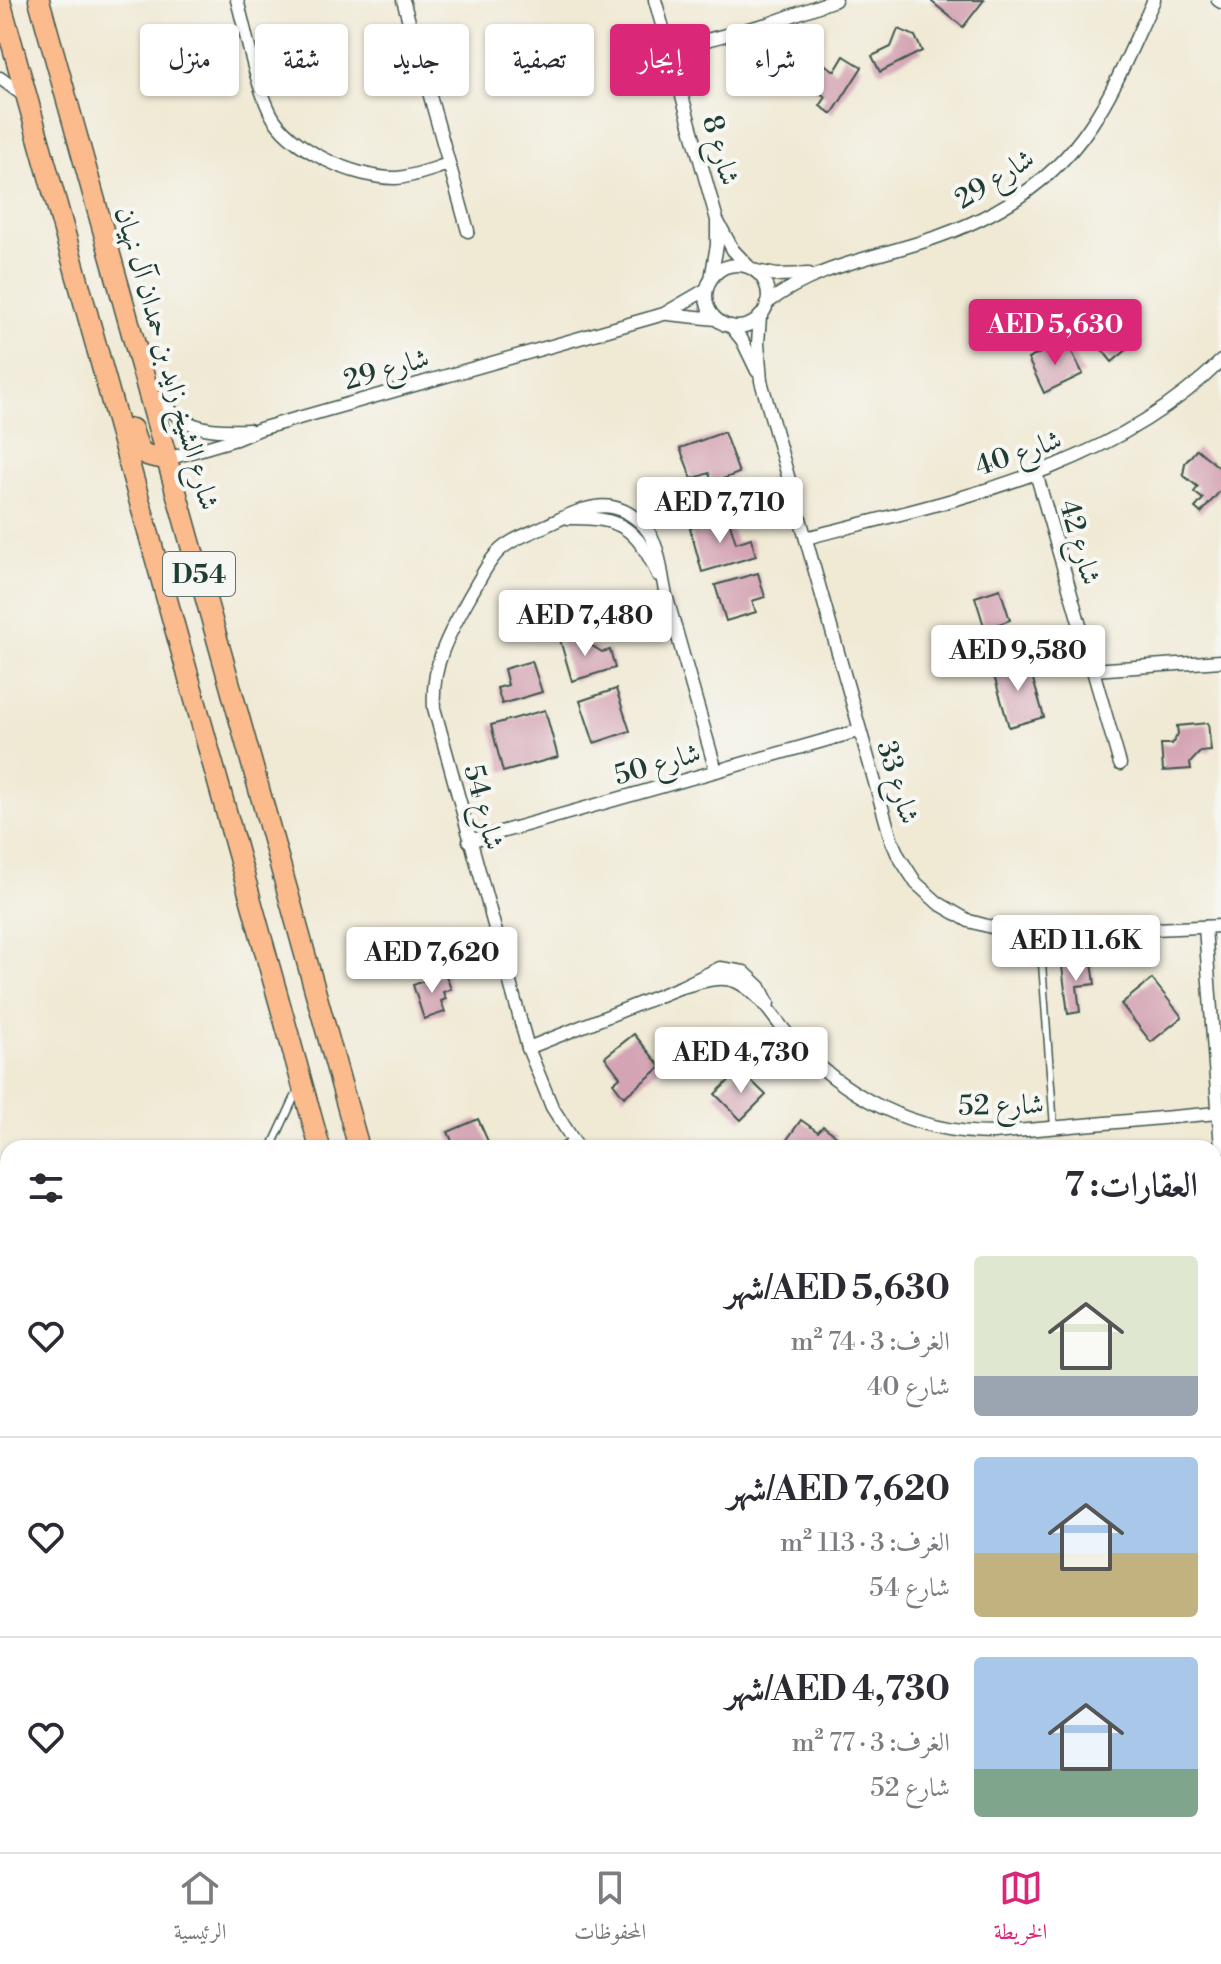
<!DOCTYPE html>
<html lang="ar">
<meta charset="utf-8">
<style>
:root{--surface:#fff;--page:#f2f2f3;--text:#2b2b33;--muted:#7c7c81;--line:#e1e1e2;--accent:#db2777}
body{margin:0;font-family:"Libre Bodoni",Amiri,serif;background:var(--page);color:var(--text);direction:rtl;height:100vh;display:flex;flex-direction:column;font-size:30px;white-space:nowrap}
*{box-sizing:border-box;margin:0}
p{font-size:26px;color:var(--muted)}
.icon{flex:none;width:44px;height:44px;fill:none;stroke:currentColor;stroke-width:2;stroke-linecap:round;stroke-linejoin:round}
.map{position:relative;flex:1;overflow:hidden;direction:ltr}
.sheet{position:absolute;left:0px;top:1140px;width:1222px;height:712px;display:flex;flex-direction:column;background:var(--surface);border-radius:24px 24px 0 0;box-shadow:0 2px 6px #0004;direction:rtl}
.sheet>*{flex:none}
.top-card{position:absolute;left:24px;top:24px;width:800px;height:72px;direction:rtl;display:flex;gap:16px}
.price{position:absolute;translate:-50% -68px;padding:0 18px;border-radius:8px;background:#fff;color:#222;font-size:26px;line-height:52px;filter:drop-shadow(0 2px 4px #0008)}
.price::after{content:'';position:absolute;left:50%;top:48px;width:24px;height:18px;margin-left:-12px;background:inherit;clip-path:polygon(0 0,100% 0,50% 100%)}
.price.selected{background:var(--accent);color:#fff}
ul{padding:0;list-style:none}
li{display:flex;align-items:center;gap:24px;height:200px;padding:0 24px}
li+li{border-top:2px solid var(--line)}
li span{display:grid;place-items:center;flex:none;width:224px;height:160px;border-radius:8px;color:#555}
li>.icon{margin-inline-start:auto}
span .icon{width:96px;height:96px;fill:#fffc;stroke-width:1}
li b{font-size:34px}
h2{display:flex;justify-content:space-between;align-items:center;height:96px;padding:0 24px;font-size:34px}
.tag{padding:0 28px;border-radius:8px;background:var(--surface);box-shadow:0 2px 6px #0004;font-size:28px;line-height:72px}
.tag.selected{background:var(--accent);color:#fff}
.dock{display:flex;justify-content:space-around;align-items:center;height:112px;border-top:2px solid var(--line);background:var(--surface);font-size:22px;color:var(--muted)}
.dock a{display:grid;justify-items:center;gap:4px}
.dock .selected{color:var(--accent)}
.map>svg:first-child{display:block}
</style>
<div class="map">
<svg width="1221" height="1852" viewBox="0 0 1221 1852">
<rect width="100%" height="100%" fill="#f6f6f2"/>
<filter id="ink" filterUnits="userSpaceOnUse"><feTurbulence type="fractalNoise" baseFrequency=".0125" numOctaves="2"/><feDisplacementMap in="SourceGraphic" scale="16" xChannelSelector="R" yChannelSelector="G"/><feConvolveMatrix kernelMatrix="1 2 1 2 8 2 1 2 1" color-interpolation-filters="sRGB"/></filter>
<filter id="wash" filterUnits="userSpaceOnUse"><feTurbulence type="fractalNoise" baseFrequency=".006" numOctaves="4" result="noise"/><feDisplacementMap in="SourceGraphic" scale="32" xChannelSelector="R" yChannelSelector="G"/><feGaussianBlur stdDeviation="1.8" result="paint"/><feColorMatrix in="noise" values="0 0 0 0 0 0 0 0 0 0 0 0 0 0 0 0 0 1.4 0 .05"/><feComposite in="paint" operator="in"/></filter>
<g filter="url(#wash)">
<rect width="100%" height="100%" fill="#f0e9d4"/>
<g id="blocks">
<!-- building -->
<g fill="#d4a4b4">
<path d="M 933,0 L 984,0 L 963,27 L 932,2 Z"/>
<path d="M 898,29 L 915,36 L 922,51 L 880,72 L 872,56 L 891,47 Z"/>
<path d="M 844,56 L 862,67 L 832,114 L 820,106 L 826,97 L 799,80 L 813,57 L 835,71 Z"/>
<path d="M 1114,308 L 1140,339 L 1112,362 L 1087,331 Z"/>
<path d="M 1066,340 L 1083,374 L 1044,393 L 1028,359 Z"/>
<path d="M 724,432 L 739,473 L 712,483 L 709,473 L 692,479 L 680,448 Z"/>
<path d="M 1197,449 L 1221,469 L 1221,490 L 1201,513 L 1195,508 L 1203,499 L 1194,492 L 1198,487 L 1183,475 L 1185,463 Z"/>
<path d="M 728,517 L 736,543 L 751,538 L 756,556 L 702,572 L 690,528 Z"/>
<path d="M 758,573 L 765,597 L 752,601 L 756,612 L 726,621 L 715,585 Z"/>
<path d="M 1000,589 L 1010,620 L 985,629 L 975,597 Z"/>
<path d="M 579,635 L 584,641 L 602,652 L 610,650 L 615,668 L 572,681 L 560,640 Z"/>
<path d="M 1027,659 L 1044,717 L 1009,727 L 992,669 Z"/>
<path d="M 532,661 L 542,692 L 502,704 L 497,688 L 508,685 L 504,669 Z"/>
<path d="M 616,689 L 630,731 L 594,743 L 580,701 Z"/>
<path d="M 545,710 L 558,757 L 503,772 L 491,725 Z"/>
<path d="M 1208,723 L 1211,751 L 1200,752 L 1190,763 L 1191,769 L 1163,771 L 1161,744 L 1172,744 L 1178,734 L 1177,726 Z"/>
<path d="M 1092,962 L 1095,984 L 1077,986 L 1080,1012 L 1068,1014 L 1062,966 Z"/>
<path d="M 445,973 L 451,989 L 443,992 L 446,999 L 441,1001 L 445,1012 L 424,1019 L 413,985 Z"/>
<path d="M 1152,979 L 1182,1017 L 1151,1042 L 1121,1004 Z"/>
<path d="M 634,1034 L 661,1067 L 624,1097 L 613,1083 L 620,1077 L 605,1057 Z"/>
<path d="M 740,1070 L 766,1095 L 741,1120 L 715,1094 Z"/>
<path d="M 478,1119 L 491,1148 L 455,1148 L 448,1132 Z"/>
<path d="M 801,1120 L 818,1132 L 823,1126 L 837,1136 L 829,1148 L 781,1148 Z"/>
<path d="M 1214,1576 L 1216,1576 L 1219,1608 L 1214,1609 Z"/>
</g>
</g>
</g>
<g filter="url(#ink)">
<use href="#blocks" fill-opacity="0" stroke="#3e574c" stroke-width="2"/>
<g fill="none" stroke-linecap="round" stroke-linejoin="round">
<defs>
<g id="service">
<path d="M 1040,936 L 1054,1127"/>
<path d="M 271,1148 L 298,1090"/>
<path d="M 560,1148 L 572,1141"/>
<path d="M 0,1463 L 8,1452"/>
<path d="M 0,1554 L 8,1543"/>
<path d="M 0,1600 L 8,1605"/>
<path d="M 0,1776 L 8,1775"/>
</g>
<g id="minor">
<path d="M 237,0 C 247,36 254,78 270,112 C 288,149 356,179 396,178 C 413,177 432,169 449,164"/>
<path d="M 403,0 L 468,231"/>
<path d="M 655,0 L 717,220 L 733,250 L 749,267"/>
<path d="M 1218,0 L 1221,2"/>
<path d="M 669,50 L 771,23 L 835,0"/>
<path d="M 0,78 L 23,95"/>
<circle cx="737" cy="296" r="31"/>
<path d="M 756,271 L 777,275 L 809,274"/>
<path d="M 711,279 L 717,245 L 717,223"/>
<path d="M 767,303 C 815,267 869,259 925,241 C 991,220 1052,184 1091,125 C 1117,87 1134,41 1154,0"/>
<path d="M 668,314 L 716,319"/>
<path d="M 760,316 L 758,343 L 761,381 L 891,839 L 898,855 L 916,883 L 938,903 L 969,921 L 1021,935 L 1221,926"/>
<path d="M 731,326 L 742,340 L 757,371"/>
<path d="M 152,393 C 185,428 202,432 249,430"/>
<path d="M 167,459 L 236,439 L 260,429 L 664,314 L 707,289"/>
<path d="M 1036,473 L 1120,764"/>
<path d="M 568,518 C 621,517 636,527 658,575"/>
<path d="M 806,538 C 952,500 1109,471 1221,361"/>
<path d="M 1093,670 L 1221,661"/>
<path d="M 469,841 L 858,731"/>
<path d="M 1205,927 L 1221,1148"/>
<path d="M 681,987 C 699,983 717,975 735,981 C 759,991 773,1018 790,1037 C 843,1096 913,1133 993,1133 L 1218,1113"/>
<path d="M 528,1048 L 681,987 L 720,968 L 744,972 L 760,987 L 768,1003"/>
<path d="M 578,1148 L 552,1107 L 528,1048 L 434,708 C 431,663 450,632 471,594 C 479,581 486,565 497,553 C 509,540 528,534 545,526 C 580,510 611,491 644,526 C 661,546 660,571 666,595 C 683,654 699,712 716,771"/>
<path d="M 1214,1518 L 1221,1517"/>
</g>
<g id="primary">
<path d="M 39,0 L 359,1148"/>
<path d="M 0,1 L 320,1148"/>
<path d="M 132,429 C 140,455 140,455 167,459"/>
<path d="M 1214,1710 L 1221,1709"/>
<path d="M 1214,1747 L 1221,1746"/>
<path d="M 0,1799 L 8,1798"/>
<path d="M 0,1836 L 8,1835"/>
<path d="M 504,1844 L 521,1844"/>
</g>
</defs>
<!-- service casing -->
<use href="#service" stroke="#3e574c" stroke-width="9"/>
<!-- minor casing -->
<use href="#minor" stroke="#3e574c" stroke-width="15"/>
<!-- primary casing -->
<use href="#primary" stroke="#3e574c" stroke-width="23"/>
<!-- service -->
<use href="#service" stroke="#fff" stroke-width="6"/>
<!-- minor -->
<use href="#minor" stroke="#fff" stroke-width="12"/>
<!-- primary -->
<use href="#primary" stroke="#fbbb8d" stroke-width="20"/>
</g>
</g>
<g text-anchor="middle" stroke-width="8" stroke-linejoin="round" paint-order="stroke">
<!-- shield labels -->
<rect fill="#f6f6f2" stroke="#60746d" stroke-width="2" x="163" y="552" width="72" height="44" rx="6"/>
<g font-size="26" font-weight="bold" fill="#1f3d34">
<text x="199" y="583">D54</text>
</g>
<!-- street labels -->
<g font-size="28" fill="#1f3d34" stroke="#f6f6f2">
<text transform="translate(722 150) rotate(74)" y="10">شارع 8</text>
<text transform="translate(994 178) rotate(-32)" y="10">شارع 29</text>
<text transform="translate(168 358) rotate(74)" y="10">شارع الشيخ زايد بن حمدان آل نهيان</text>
<text transform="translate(386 368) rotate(-16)" y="10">شارع 29</text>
<text transform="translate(1018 452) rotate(-19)" y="10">شارع 40</text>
<text transform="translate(1081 542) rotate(74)" y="10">شارع 42</text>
<text transform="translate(657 763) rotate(-16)" y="10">شارع 50</text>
<text transform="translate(899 782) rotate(73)" y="10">شارع 33</text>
<text transform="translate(485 807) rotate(75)" y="10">شارع 54</text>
<text transform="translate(1001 1104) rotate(-1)" y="10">شارع 52</text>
</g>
</g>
</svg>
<b class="price selected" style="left:1055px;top:367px">AED 5,630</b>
<b class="price" style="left:720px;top:545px">AED 7,710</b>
<b class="price" style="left:585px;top:658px">AED 7,480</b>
<b class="price" style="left:1018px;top:693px">AED 9,580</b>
<b class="price" style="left:1076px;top:983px">AED 11.6K</b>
<b class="price" style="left:432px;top:995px">AED 7,620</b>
<b class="price" style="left:741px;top:1095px">AED 4,730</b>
<div class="top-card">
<a class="tag">شراء</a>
<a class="tag selected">إيجار</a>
<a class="tag">تصفية</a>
<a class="tag">جديد</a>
<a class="tag">شقة</a>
<a class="tag">منزل</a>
</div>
<section class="sheet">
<h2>العقارات: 7<svg class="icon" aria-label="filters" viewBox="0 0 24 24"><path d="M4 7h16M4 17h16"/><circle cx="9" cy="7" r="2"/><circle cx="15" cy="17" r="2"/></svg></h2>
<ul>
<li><span style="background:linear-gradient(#dfe7d0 75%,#9aa5b1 0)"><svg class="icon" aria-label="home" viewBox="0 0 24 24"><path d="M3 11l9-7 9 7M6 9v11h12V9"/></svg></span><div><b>AED 5,630/شهر</b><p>الغرف: 3 · 74 m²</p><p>شارع 40</p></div><svg class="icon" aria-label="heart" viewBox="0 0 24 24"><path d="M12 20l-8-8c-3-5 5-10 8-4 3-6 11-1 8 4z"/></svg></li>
<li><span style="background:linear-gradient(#a9c7e8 60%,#c2b280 0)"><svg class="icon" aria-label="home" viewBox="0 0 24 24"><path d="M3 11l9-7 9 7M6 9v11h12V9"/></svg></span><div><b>AED 7,620/شهر</b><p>الغرف: 3 · 113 m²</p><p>شارع 54</p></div><svg class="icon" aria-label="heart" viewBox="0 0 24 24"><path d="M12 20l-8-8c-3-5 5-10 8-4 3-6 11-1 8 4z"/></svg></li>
<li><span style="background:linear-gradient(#a9c7e8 70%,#7fa58c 0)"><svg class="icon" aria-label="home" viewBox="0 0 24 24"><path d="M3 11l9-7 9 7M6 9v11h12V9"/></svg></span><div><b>AED 4,730/شهر</b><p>الغرف: 3 · 77 m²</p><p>شارع 52</p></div><svg class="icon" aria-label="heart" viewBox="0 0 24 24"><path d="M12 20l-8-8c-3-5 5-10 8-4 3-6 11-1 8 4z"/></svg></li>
</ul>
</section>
</div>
<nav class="dock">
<a class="selected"><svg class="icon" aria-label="map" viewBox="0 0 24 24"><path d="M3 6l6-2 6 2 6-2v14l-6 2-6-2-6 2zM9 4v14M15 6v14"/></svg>الخريطة</a>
<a><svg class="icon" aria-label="saved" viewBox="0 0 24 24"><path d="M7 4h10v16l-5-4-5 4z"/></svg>المحفوظات</a>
<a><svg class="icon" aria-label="home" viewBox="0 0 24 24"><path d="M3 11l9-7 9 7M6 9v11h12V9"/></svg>الرئيسية</a>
</nav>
